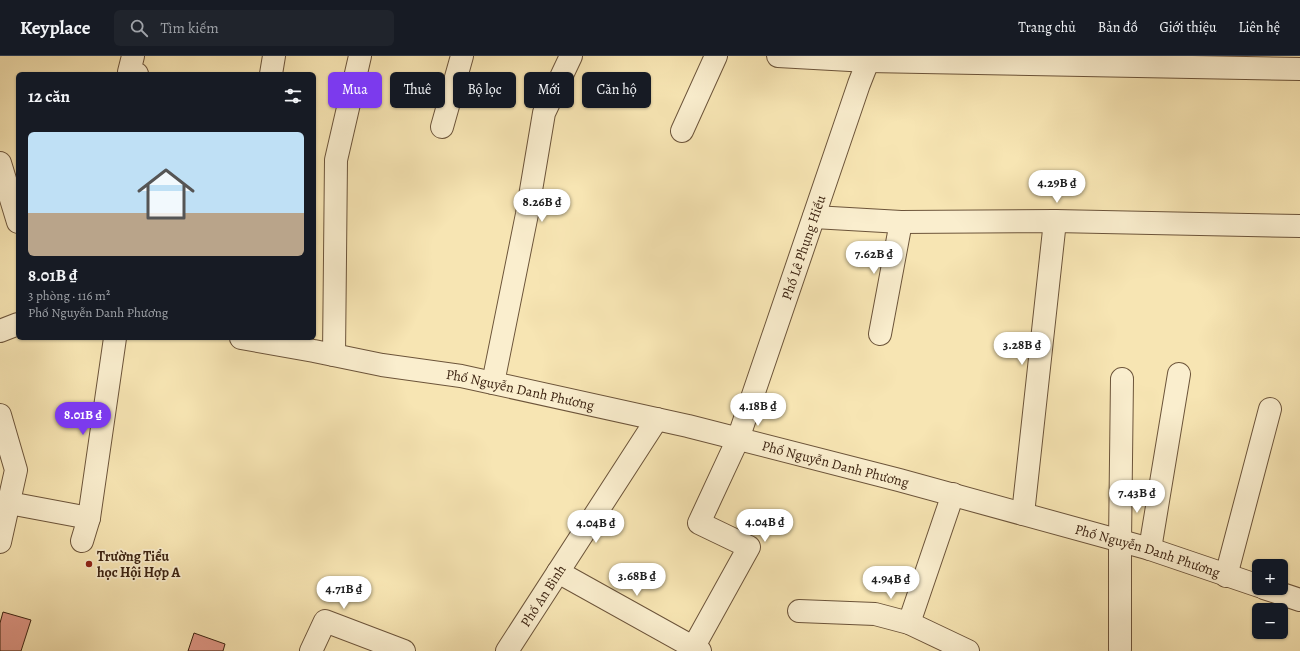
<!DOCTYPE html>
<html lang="vi">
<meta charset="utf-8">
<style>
:root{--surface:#171b24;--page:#20242c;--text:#f1f3f6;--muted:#9ea1a6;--line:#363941;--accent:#7c3aed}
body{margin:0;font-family:Alegreya,serif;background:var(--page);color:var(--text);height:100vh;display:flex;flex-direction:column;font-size:15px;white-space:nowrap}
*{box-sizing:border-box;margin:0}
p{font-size:13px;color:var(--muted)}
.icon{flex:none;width:22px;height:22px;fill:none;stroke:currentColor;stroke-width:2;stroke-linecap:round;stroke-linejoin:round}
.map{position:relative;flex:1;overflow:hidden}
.sheet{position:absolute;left:16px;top:16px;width:300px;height:268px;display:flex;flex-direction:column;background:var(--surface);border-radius:6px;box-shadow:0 1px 3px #0004}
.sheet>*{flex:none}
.guide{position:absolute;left:328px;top:16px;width:380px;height:36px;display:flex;gap:8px}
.controls{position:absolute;left:1252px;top:503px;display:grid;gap:8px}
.controls a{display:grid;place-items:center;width:36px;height:36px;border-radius:6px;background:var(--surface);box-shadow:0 1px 3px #0004;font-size:20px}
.price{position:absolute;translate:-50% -34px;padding:0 9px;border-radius:14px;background:#fff;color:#222;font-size:13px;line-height:26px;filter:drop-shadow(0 1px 2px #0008)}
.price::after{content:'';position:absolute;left:50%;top:24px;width:12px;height:9px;margin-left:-6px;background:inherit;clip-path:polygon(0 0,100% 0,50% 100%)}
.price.current{background:var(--accent);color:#fff}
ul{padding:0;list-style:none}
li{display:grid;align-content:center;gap:8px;height:212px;padding:0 12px}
li span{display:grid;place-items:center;height:124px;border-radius:6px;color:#555}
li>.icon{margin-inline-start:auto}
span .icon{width:72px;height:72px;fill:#fffc;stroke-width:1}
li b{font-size:17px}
h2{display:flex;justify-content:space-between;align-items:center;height:48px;padding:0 12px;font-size:17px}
.tag{padding:0 14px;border-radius:6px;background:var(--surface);box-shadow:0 1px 3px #0004;font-size:14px;line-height:36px}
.tag.current{background:var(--accent);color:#fff}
header{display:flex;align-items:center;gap:24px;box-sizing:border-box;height:56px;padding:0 20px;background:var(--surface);border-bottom:1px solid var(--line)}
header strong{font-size:19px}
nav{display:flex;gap:22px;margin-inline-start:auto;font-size:14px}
.search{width:280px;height:36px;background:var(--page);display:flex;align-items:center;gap:10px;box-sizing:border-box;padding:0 14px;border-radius:6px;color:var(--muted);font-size:15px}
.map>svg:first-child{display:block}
</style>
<header>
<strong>Keyplace</strong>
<div class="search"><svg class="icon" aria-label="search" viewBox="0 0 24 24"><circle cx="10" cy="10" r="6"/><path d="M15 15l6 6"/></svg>Tìm kiếm</div>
<nav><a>Trang chủ</a><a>Bản đồ</a><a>Giới thiệu</a><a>Liên hệ</a></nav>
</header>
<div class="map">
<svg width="1300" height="595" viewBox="0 0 1300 595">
<rect width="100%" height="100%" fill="#f7e5b3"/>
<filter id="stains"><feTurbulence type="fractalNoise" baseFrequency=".005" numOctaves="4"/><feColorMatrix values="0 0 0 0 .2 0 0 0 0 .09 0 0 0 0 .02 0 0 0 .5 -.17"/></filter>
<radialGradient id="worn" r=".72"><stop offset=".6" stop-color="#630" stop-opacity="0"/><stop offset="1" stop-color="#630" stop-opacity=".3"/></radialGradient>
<!-- building -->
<g fill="#de9685" stroke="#3d2412">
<path d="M 3,556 L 31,564 L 21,595 L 0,595 L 0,567 Z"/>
<path d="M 194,577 L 225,588 L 223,595 L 188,595 Z"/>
</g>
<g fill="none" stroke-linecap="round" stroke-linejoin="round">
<defs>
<g id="minor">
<path d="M 133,0 L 129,16 L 137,18"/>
<path d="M 778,0 L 868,5 L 1300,13"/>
<path d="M 271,18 L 274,0"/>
<path d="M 442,71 L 462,0"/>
<path d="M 682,75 L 716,0"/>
<path d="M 0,107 L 18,166"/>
<path d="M 814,161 L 901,166 L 1055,165 L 1300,170"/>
<path d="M 880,278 L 901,166"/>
<path d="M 334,299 L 336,104 L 360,0"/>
<path d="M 493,327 L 527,158 L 544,57 L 571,0"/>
<path d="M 0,359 L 16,414 L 0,486"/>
<path d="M 9,447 L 89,462"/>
<path d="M 1023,458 L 1055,165"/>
<path d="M 82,485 L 89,462 L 115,282"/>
<path d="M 1150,493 L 1179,318"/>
<path d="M 558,516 L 700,595"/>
<path d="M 1226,520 L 1270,353"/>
<path d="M 799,555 L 875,558 L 909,567 L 968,595"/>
<path d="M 909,567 L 953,438"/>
<path id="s1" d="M 693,592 L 749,491 L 699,467 L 738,383 L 859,28 L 870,0"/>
<path d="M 1120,593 L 1120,485 L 1122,323"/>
<path d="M 311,595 L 325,565 L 404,595"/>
<path id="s2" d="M 507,595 L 657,363"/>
</g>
<g id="tertiary">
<path d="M 0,275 L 18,268"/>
<path id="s3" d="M 241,282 L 314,295 L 382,309 L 461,320 L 688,370 L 899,424 L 1150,493 L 1259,530"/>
<path d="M 1264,532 L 1300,544"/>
</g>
</defs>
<!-- minor casing -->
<use href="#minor" stroke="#6c543a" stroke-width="24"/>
<!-- tertiary casing -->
<use href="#tertiary" stroke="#6c543a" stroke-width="24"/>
<!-- minor -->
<use href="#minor" stroke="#faeece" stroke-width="22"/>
<!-- tertiary -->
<use href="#tertiary" stroke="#faeece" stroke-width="22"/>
</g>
<!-- markers -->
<circle fill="#8f2418" stroke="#faeece" stroke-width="1.5" cx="89" cy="508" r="4"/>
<g text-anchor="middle" stroke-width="3.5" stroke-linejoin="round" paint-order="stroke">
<!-- street labels -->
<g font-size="14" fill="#3d2412" stroke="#faeece">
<text dy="5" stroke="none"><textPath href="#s1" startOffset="466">Phố Lê Phụng Hiểu</textPath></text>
<text dy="5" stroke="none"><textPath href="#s3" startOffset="284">Phố Nguyễn Danh Phương</textPath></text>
<text dy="5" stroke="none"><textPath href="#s3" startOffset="608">Phố Nguyễn Danh Phương</textPath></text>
<text dy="5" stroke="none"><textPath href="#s3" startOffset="932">Phố Nguyễn Danh Phương</textPath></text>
<text dy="5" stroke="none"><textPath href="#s2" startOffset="66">Phố An Bình</textPath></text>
</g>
<!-- poi labels -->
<g font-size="14" font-weight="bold" fill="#3d2412" stroke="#faeece" text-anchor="start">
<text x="97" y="505">Trường Tiểu<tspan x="97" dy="16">học Hội Hợp A</tspan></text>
</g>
</g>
<rect width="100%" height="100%" filter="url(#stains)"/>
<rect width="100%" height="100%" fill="url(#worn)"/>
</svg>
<div class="controls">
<a>+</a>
<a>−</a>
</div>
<b class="price" style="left:1057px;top:148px">4.29B ₫</b>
<b class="price" style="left:542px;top:167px">8.26B ₫</b>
<b class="price" style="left:874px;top:219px">7.62B ₫</b>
<b class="price" style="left:1022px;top:310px">3.28B ₫</b>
<b class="price" style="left:758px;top:371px">4.18B ₫</b>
<b class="price current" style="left:83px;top:380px">8.01B ₫</b>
<b class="price" style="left:1137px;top:458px">7.43B ₫</b>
<b class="price" style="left:765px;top:487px">4.04B ₫</b>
<b class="price" style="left:596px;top:488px">4.04B ₫</b>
<b class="price" style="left:637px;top:541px">3.68B ₫</b>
<b class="price" style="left:891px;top:544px">4.94B ₫</b>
<b class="price" style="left:344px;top:554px">4.71B ₫</b>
<div class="guide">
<a class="tag current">Mua</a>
<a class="tag">Thuê</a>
<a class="tag">Bộ lọc</a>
<a class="tag">Mới</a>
<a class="tag">Căn hộ</a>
</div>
<section class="sheet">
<h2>12 căn<svg class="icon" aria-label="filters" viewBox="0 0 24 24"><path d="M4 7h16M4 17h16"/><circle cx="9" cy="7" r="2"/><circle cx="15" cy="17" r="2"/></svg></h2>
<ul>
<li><span style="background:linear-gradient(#bfe0f5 65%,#b9a48a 0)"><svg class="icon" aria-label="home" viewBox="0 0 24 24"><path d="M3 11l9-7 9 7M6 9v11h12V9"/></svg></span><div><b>8.01B ₫</b><p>3 phòng · 116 m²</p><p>Phố Nguyễn Danh Phương</p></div></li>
</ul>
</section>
</div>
